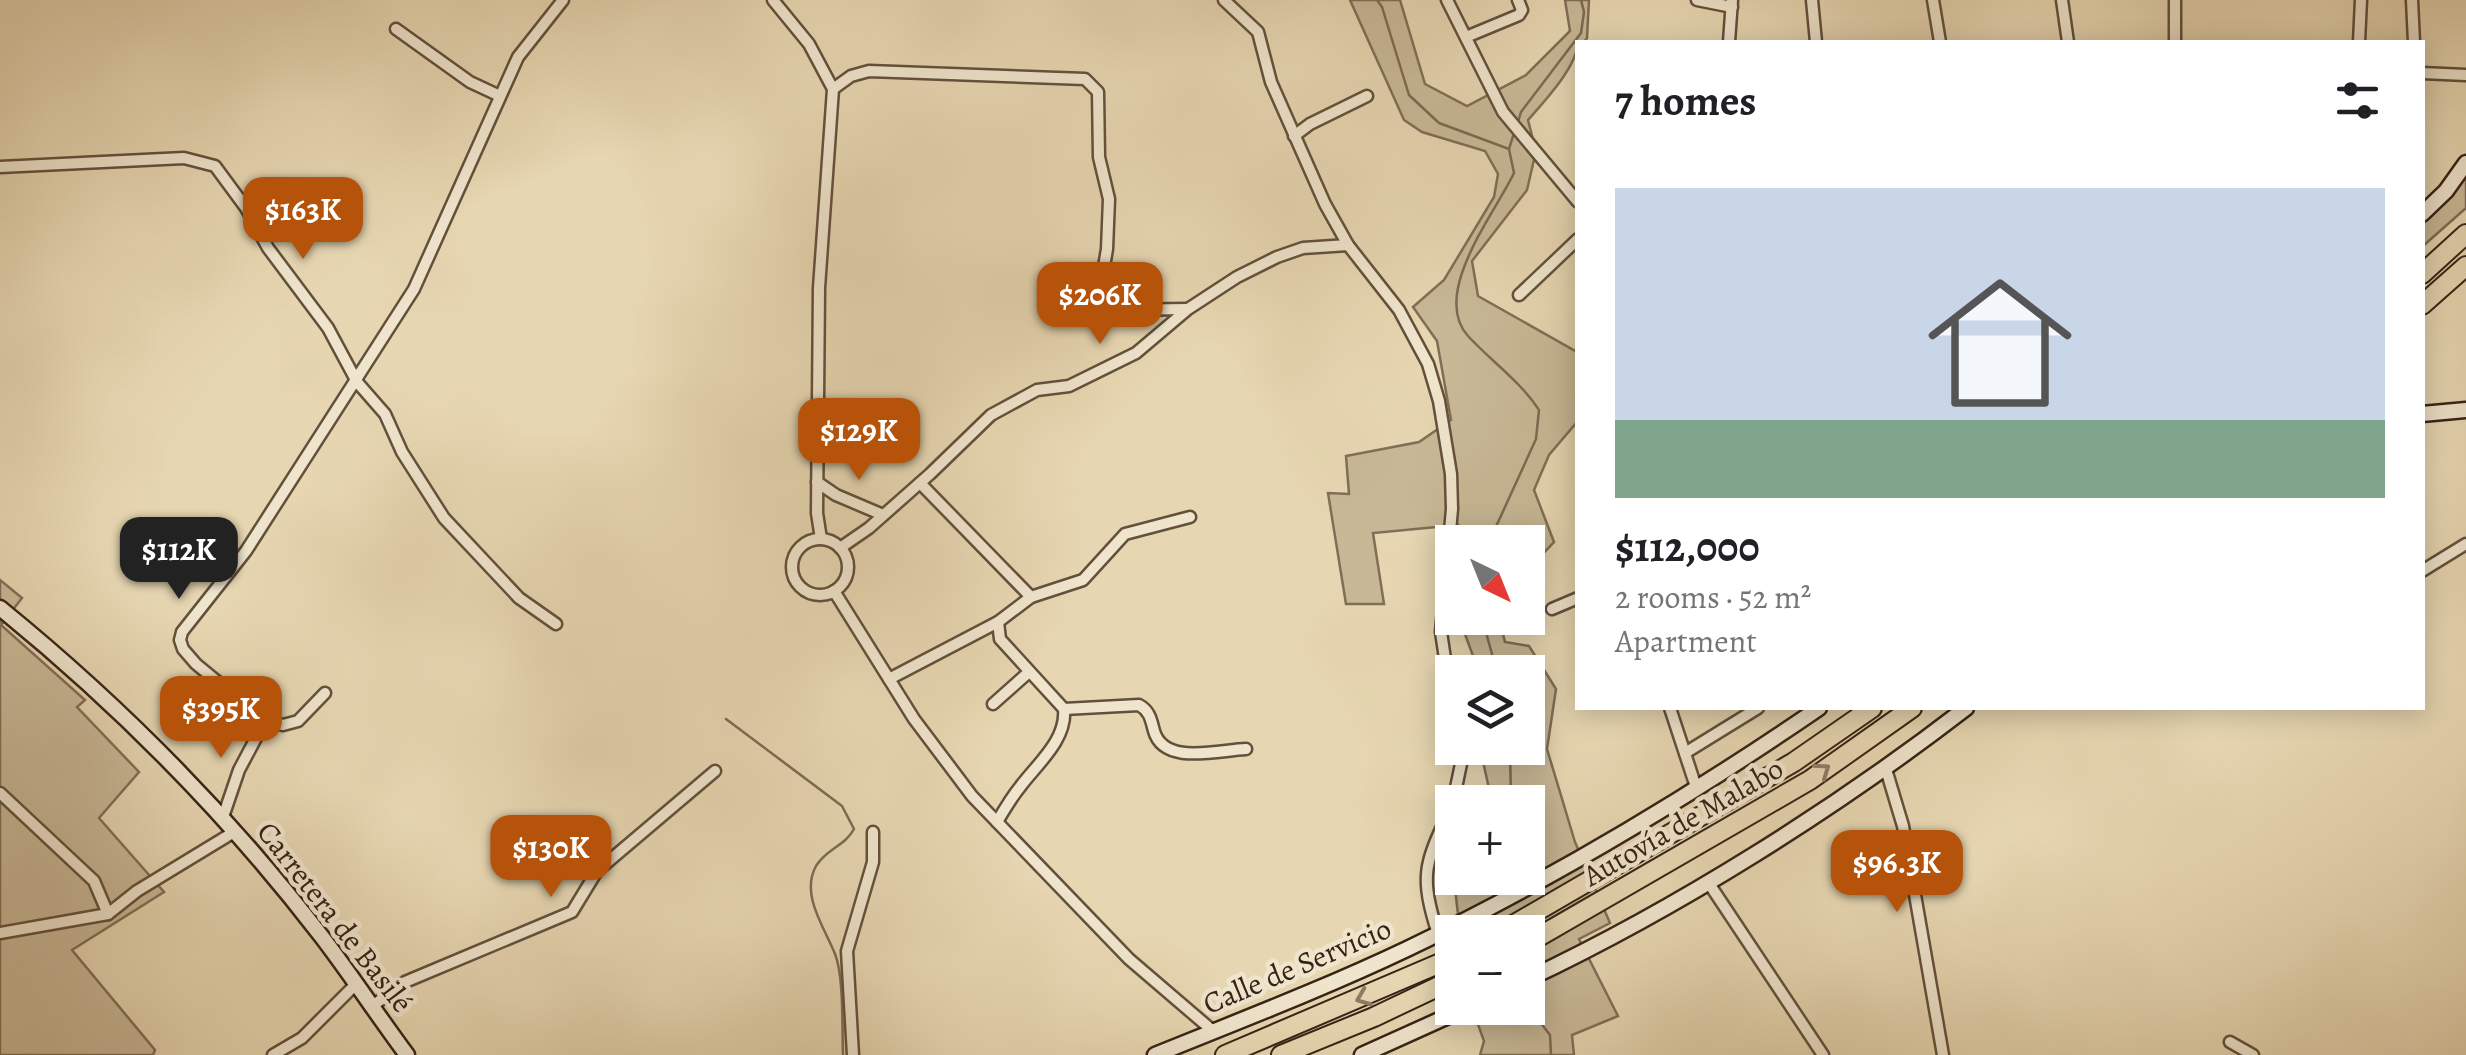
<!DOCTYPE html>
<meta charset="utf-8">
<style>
:root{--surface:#fff;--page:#f6f6f6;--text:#202124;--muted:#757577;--accent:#b45309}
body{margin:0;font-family:Alegreya,serif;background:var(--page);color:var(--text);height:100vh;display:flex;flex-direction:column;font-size:38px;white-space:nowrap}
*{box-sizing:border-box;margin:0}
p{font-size:32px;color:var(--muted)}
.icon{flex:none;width:55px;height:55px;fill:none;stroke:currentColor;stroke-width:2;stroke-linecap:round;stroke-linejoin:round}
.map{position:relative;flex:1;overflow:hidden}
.sheet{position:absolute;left:1575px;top:40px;width:850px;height:670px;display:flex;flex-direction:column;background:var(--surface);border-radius:0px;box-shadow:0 5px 25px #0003}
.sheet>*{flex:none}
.needle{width:65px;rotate:137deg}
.fabs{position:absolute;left:1435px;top:525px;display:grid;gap:20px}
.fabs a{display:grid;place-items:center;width:110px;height:110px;border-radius:0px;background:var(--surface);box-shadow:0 5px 25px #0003;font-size:50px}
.price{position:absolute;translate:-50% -85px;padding:0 22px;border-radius:20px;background:var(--accent);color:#fff;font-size:32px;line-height:65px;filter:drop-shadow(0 2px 5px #0008)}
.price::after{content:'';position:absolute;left:50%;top:60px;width:30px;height:22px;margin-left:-15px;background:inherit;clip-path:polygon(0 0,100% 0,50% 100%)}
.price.selected{background:#222;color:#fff}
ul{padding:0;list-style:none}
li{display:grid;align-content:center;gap:20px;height:530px;padding:0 40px}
li span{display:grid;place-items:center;height:310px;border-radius:0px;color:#555}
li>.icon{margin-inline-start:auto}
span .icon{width:180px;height:180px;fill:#fffc;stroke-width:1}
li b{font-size:42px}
h2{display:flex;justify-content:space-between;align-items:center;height:120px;padding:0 40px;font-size:42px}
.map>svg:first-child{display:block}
</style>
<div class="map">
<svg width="2466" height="1055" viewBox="0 0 2466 1055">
<rect width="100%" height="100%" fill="#e6d6b1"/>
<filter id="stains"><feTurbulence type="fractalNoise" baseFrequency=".002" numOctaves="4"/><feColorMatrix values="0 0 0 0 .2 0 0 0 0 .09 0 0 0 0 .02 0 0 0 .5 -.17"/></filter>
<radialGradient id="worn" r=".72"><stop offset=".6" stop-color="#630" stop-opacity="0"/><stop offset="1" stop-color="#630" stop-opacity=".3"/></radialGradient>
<!-- green -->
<g fill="#c8b896" stroke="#806e56" stroke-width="2.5">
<path d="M 1350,0 L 1400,0 L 1425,84 L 1467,106 L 1526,75 L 1570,31 L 1565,0 L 1589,0 L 1587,38 L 1584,42 L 1578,42 C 1577,67 1544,102 1528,120 L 1536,151 L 1527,190 L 1472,261 L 1478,296 L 1577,352 L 1577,422 L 1549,455 L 1534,490 L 1554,542 L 1528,570 L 1528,542 L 1457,542 L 1458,525 L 1373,533 L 1384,604 L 1346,604 L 1328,493 L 1349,494 L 1346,456 L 1419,442 L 1451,420 L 1437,341 L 1413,307 L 1444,280 L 1494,197 L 1498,174 L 1485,151 L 1422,132 L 1404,120 Z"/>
<path d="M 2466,169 L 2466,208 L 2423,246 L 2422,217 Z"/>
<path d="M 0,580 L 22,598 L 1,625 L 85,700 L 77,707 L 139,772 L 99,818 L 164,892 L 72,950 L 155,1050 L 153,1055 L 0,1055 Z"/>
<path d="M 1459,618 L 1499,618 L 1505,642 L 1529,646 L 1556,689 L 1547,749 L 1575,842 L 1610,923 L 1579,939 L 1618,1016 L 1572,1035 L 1574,1055 L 1480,1055 L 1484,1041 L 1472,1008 L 1528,1008 L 1528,932 L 1460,932 L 1455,888 L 1464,878 L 1528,878 L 1528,802 L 1492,802 L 1480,748 L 1528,748 L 1528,672 L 1479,672 Z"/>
</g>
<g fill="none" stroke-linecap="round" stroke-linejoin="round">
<!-- stream -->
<g stroke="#7c6a53" stroke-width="2.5">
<path d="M 1377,0 L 1382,7 L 1409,95 L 1439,123 L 1509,149 L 1514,173 C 1495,213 1430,294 1468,336 C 1492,362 1520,381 1539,410 L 1536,439 L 1489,542"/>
<path d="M 1518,122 L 1521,112 L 1581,33 L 1584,12 L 1581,0"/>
<path d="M 1509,149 L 1515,130"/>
<path d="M 1482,618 L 1497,672"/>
<path d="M 726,719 L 842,806 L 854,829 C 845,846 826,849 816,866 C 800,895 825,928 835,954 C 844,976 842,1029 843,1055"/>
<path d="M 1510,748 L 1511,802"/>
<path d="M 1496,882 L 1497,878"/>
<path d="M 1528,1006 L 1550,1035 L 1551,1055"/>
</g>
<defs>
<g id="street">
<path d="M 773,0 L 809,44 L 833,89 L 819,288 L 817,513 L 821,539"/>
<path d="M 1224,0 L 1258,32 L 1271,82 L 1325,204 L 1348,245 L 1399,310 L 1428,364 L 1439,401 L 1451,474 L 1452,509 L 1441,632 L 1452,705"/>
<path d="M 1447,0 L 1503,112 L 1578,202"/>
<path d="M 1697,0 L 1732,7"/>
<path d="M 1812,0 L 1816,42"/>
<path d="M 1933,0 L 1940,42"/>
<path d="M 2062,0 L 2068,42"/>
<path d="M 2175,0 L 2175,42"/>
<path d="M 2412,0 L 2414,42"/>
<path d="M 396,29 L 470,82 L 500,96"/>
<path d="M 1466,37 L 1519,15 L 1522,10 L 1518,0"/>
<path d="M 1729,42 L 1732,0"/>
<path d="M 2359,42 L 2361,0"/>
<path d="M 2422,73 L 2466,75"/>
<path d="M 833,89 L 851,76 L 869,71 L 1085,79 L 1098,92 L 1099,157 L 1109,199 L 1107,249 L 1100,290 L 1108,307 L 1119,310 L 1186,309"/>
<path d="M 1294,136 L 1310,124 L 1367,96"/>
<path d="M 0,167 L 184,158 L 215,166 L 246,208 L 268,248 L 328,328 L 357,382 L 385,414 L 402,452 L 444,518 L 519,598 L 556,624"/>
<path d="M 1519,295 L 1578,239"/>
<path d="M 817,482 L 836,495 L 883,515"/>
<circle cx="820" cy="567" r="28"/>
<path d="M 840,548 L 869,528 L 930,474 L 991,415 L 1037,390 L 1069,386 L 1136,353 L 1188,309 L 1237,277 L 1277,257 L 1303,248 L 1348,245"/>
<path d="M 2422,571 L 2466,544"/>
<path d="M 834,591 L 914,719 L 972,796 L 1129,959 L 1213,1031"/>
<path d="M 1031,597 L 1083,580 L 1125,534 L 1190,517"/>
<path d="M 1552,609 L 1578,598"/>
<path d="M 889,679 L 998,622 L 1031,597 L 920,483"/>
<path d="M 325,693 L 298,721 L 283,725 L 265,721 L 196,664 L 183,649 L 180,640 L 182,632 L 246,551 L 414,289 L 518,57 L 563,0"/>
<path d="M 993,704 L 1029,672"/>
<path d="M 1670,708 L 1696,787"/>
<path d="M 1064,709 L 1139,705 C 1150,711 1151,720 1154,731 C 1164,766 1218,750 1246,749"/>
<path d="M 1685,753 L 1758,708"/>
<path d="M 1885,766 L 1903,826 L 1943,1055"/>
<path d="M 0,793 L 94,881 L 108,914"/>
<path d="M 1453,802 L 1461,764 L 1459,748"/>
<path d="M 222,820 L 239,770 L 265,721"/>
<path d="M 997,822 C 1004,810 1011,798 1020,787 C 1037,764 1067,740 1064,709 L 1000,639 L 998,622"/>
<path d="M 1708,882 L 1823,1055"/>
<path d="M 0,933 L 108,914 L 137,891 L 234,832"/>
<path d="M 1438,934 C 1418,872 1426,862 1452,805"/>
<path d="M 371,1007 L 405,982 L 572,912 L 597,871 L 715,771"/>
<path d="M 2230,1042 L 2253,1055"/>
<path d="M 273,1055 L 302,1038 L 355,985"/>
<path d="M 853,1055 L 847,951 L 873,862 L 873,832"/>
</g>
<g id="secondary">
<path d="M 2422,214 L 2446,191 L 2466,163"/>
<path d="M 2422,414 L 2466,410"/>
<path d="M 0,608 C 118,704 229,816 322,937 C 351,975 378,1016 407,1055"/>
<path d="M 1528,979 C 1678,908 1835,809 1966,708"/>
<path d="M 1155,1055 C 1239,1021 1325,988 1407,949 C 1549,881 1689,797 1819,708"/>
<path d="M 1362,1055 L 1466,1008"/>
</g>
<g id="highway">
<path d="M 2422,274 L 2466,234"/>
<path d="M 2422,305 L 2466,266"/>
<path d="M 1501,932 L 1794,762 L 1872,708"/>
<path d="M 1528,943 L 1810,780 L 1912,708"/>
<path d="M 1225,1055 L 1452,958"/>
<path d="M 1281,1055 L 1374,1017 L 1452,980"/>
</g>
</defs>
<!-- street casing -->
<use href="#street" stroke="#63503c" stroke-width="15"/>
<!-- secondary casing -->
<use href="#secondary" stroke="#372315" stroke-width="19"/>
<!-- highway casing -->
<use href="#highway" stroke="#372315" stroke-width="22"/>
<!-- street -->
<use href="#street" stroke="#efe4cc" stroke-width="10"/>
<!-- secondary -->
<use href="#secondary" stroke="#efe4cc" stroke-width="14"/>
<!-- highway -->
<use href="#highway" stroke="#e6d6b1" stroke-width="18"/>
</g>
<!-- one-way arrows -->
<defs><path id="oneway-chevron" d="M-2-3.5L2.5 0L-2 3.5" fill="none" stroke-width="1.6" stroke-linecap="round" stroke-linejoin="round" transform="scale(2.5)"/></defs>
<g stroke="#8e7c63">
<use href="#oneway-chevron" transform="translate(1823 770) rotate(-35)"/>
<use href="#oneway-chevron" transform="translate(1363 998) rotate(158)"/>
</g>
<g text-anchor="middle" stroke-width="9" stroke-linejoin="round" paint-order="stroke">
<!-- street labels -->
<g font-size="30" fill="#372315" stroke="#efe4cc">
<text transform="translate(1683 822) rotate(-30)" y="10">Autovía de Malabo</text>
<text transform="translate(335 917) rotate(52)" y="10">Carretera de Basilé</text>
<text transform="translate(1297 966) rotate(-23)" y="10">Calle de Servicio</text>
</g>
</g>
<rect width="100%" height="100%" filter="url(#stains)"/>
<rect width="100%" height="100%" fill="url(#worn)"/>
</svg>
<div class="fabs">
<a><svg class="needle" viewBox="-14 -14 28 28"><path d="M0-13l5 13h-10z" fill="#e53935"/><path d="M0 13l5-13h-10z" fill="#757577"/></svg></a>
<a><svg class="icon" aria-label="layers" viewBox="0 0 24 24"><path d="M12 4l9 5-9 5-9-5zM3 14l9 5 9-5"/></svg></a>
<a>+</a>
<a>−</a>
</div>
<b class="price" style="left:303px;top:262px">$163K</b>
<b class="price" style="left:1100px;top:347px">$206K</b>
<b class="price" style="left:859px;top:483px">$129K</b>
<b class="price selected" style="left:179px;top:602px">$112K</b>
<b class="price" style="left:221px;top:761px">$395K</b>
<b class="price" style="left:551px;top:900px">$130K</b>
<b class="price" style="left:1897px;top:915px">$96.3K</b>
<section class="sheet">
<h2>7 homes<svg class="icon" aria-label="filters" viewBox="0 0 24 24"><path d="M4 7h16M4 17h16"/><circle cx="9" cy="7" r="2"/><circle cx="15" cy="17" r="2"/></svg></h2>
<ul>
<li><span style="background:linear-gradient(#c9d6e8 75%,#7fa58c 0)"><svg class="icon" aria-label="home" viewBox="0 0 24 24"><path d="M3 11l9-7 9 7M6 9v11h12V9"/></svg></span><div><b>$112,000</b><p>2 rooms · 52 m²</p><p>Apartment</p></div></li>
</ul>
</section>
</div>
